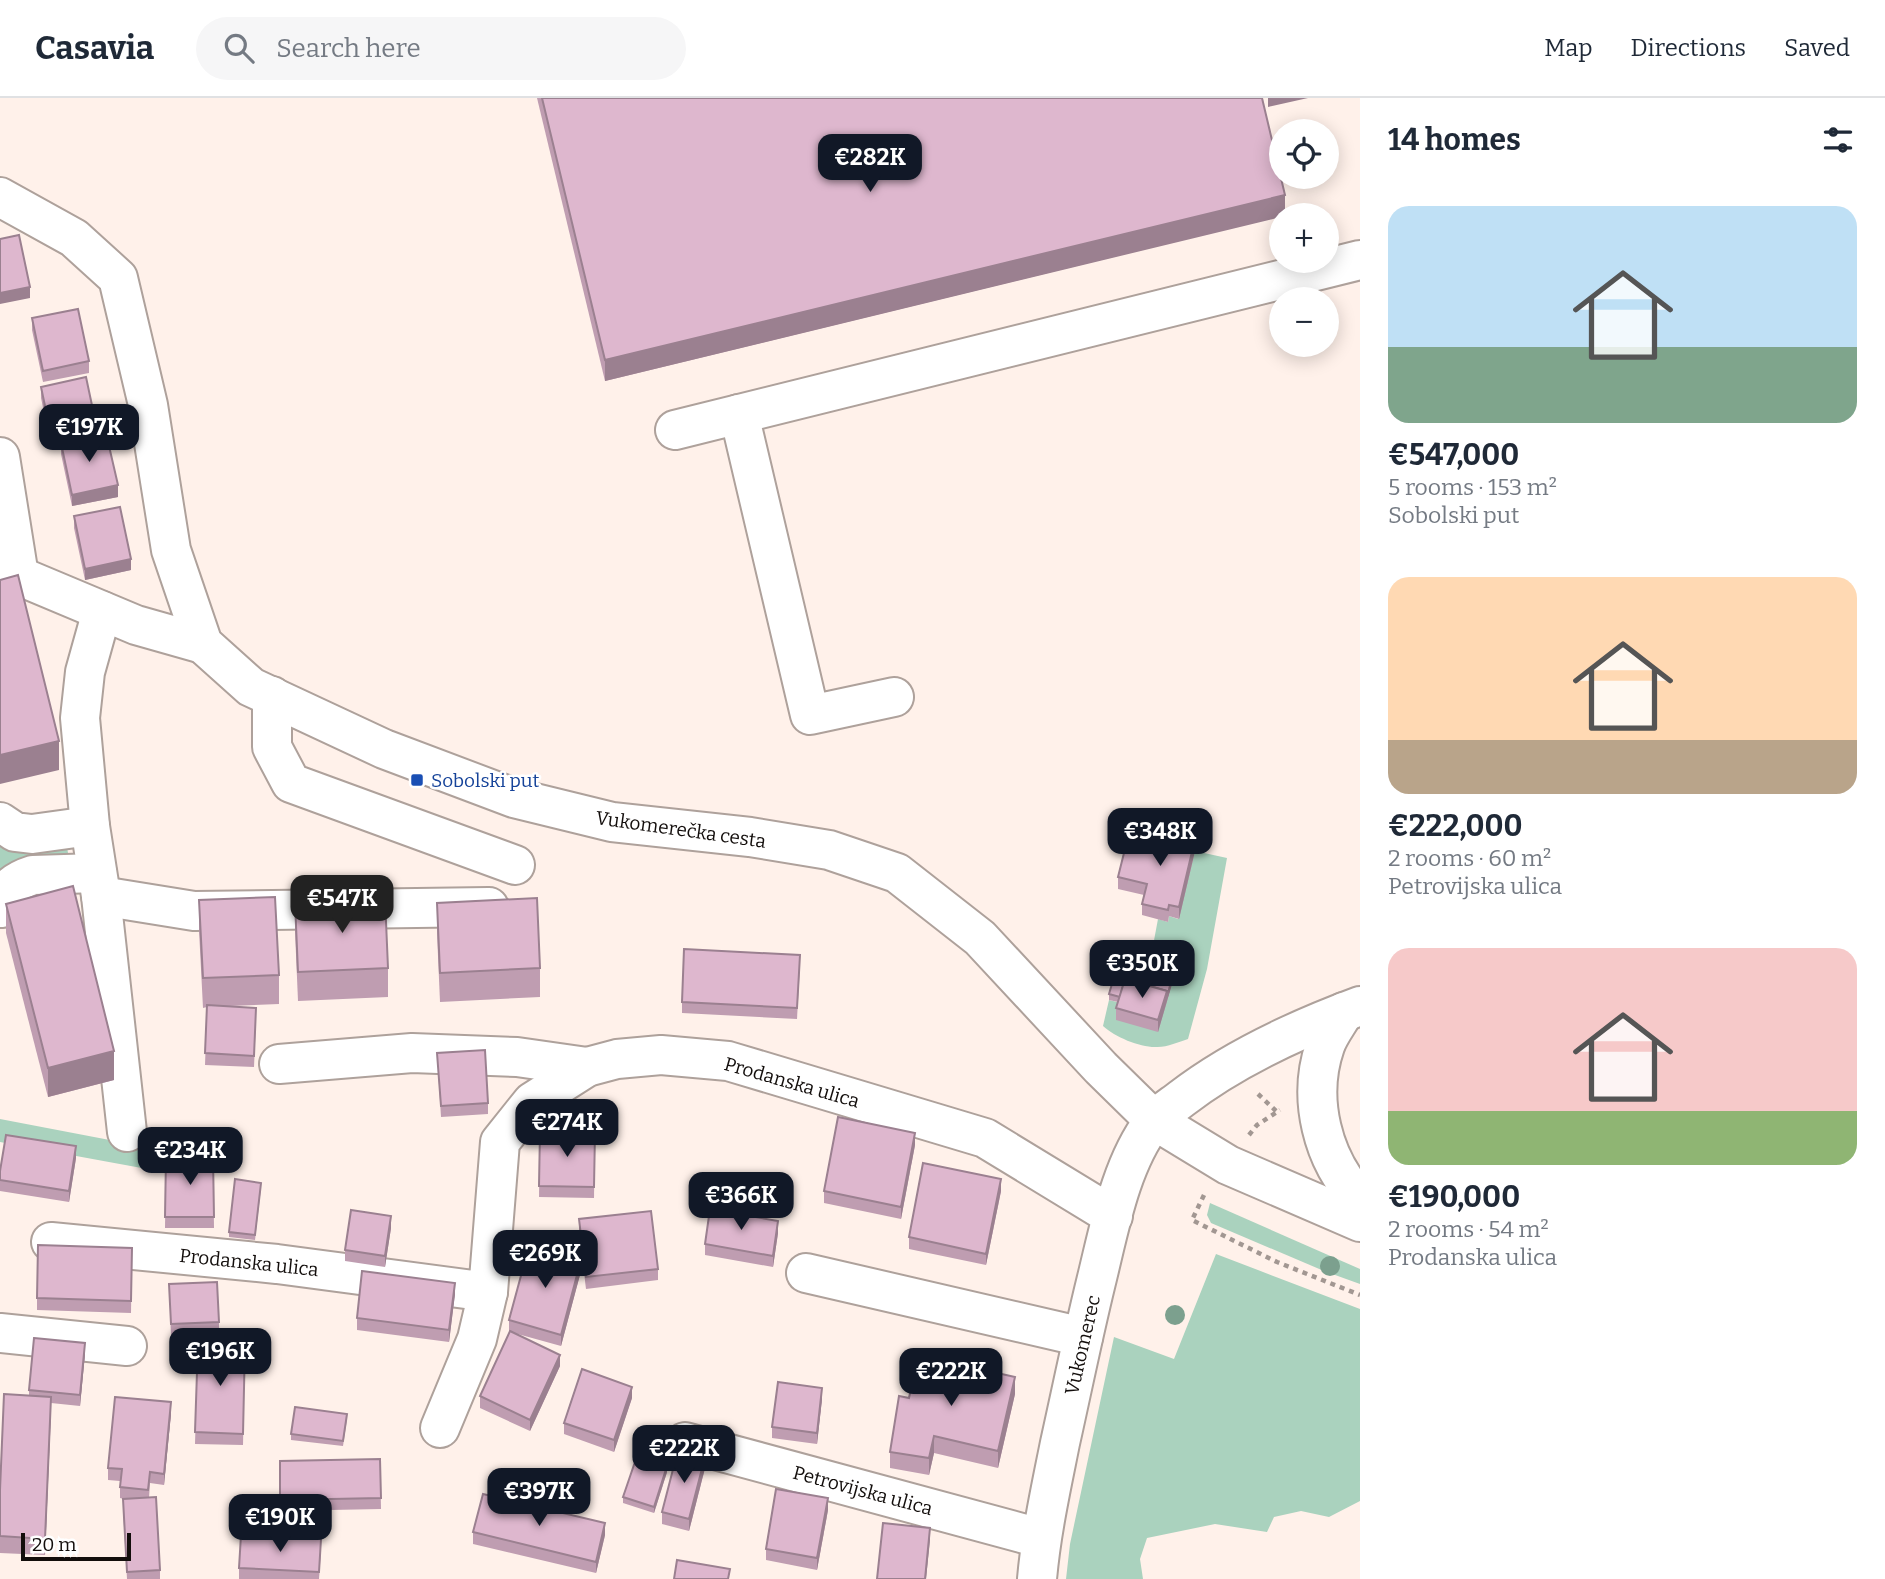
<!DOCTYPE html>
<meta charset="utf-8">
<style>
:root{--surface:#fff;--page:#f6f6f7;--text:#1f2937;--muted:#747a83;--line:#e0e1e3;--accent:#111827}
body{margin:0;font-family:Bitter,serif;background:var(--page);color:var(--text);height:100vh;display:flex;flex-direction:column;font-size:26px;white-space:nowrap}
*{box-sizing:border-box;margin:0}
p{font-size:23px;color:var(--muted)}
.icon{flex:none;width:38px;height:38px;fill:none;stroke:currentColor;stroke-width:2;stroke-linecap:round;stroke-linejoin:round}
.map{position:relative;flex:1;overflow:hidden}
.panel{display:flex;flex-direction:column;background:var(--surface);width:525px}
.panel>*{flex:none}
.controls{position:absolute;left:1269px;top:21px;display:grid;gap:14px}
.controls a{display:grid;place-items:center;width:70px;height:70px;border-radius:50%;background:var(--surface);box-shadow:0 4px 18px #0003;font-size:35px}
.scale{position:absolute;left:21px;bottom:18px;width:110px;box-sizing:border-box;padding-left:7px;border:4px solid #130e0c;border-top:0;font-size:19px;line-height:24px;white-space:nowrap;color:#130e0c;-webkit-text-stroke:5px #fff;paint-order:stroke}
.price{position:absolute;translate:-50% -60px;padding:0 16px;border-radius:14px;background:var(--accent);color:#fff;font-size:23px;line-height:46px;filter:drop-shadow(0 2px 4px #0008)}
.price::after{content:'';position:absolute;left:50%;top:42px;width:21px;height:16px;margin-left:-10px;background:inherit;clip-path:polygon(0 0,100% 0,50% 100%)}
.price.active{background:#222;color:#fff}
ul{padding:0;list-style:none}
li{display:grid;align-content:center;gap:14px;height:371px;padding:0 28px}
li span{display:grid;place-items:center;height:217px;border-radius:21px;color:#555}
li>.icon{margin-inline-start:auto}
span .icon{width:126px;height:126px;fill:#fffc;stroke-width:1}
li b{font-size:30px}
h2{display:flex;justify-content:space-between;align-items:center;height:84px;padding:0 28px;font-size:30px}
header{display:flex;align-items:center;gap:42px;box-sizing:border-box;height:98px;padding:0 35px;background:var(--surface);border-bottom:2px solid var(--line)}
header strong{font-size:33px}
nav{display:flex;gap:38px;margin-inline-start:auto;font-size:24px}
.search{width:490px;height:63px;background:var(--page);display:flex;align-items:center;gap:18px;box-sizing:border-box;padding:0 24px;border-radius:38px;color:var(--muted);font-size:26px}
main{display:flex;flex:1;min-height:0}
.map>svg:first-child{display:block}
</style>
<header>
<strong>Casavia</strong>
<div class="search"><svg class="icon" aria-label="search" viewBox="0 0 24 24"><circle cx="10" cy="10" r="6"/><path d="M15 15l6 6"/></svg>Search here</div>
<nav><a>Map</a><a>Directions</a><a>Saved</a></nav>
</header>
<main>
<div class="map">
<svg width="1360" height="1481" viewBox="0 0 1360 1481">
<rect width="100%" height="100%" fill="#fff1ea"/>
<!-- green -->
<g fill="#aad2be">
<path d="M 0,744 L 67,749 L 68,755 L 19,763 L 0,775 Z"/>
<path d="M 1195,753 L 1227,760 L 1207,871 L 1188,941 C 1178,944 1166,950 1155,949 C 1139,949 1115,939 1103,928 L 1109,902 L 1121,905 L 1155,882 L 1149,869 L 1158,821 L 1168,824 L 1169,818 L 1178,821 Z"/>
<path d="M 0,1021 L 141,1048 L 147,1071 L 0,1044 Z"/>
<path d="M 1210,1105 L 1360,1171 L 1360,1186 L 1324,1173 L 1211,1125 L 1207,1117 Z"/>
<path d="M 1216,1156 L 1360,1211 L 1360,1403 L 1329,1419 L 1301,1413 L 1274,1419 L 1267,1434 L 1215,1426 L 1147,1440 L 1140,1461 L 1143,1481 L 1066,1481 L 1070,1446 L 1114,1239 L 1174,1261 Z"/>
</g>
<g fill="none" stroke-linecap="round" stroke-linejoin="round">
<defs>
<g id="minor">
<path d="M 0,99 L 74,140 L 118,180 L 148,307 L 171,452 L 203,546 L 251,589 L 384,651 L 514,700 L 612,724 L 750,739 L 829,752 L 897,775 L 980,840 L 1101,970 L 1154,1022 L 1228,1067 L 1360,1124"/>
<path d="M 739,316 L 810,617 L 894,599"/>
<path d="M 675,332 L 1360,162"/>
<path d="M 0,359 L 19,478"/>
<path d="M 0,470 L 136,527 L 203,546"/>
<path d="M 102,513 L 85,574 L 80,620 L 90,728 L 101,798 L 127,1034"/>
<path d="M 272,598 L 272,649 L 291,685 L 515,767"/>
<path d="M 0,724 L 15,734 L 32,736 L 90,728"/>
<path d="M 101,798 L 194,813 L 489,809"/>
<path d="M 2,810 C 1,792 17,782 33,777 L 97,775"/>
<path d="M 1344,914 C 1338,925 1329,936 1325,948 C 1307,1000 1322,1062 1360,1101"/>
<path d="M 279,966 L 412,955 L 517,959 L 587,969"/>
<path d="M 51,1144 L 277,1166 L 488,1194 L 500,1044 L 532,1004 L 587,969 L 617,961 L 661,957 L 728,963 L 985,1040 L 1113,1118"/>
<path d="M 806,1175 L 1083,1239"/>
<path d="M 0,1235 L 127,1248"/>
<path d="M 440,1330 L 477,1241 L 488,1194"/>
<path d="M 685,1344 L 1040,1440"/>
<path d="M 1037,1481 C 1041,1435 1051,1390 1060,1345 C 1072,1291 1083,1237 1096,1184 C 1109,1132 1120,1067 1153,1024 C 1160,1015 1172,1008 1181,1001 C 1234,960 1298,931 1360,908"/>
</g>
</defs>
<!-- minor casing -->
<use href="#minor" stroke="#aea19b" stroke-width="42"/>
<!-- path -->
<g stroke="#a29792" stroke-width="4.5" stroke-dasharray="5 5" stroke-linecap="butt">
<path d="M 1258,996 L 1276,1013"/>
<path d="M 1249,1037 L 1257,1027 L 1280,1012"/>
<path d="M 1204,1097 L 1192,1122 L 1277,1164 L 1360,1197"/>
</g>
<!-- minor -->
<use href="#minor" stroke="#fff" stroke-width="38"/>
</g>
<!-- trees -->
<g fill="#7ca08e">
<circle cx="1330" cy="1168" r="10"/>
<circle cx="1175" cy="1217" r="10"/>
</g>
<!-- wall -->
<g fill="#bf9db1">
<path d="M 537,0 L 1262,0 L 1285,117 L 605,283 Z"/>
<path d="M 32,220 L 89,263 L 89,275 L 43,284 L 32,232 Z"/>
<path d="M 41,289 L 97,337 L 118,399 L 72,408 L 61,356 L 61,350 L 52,352 L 41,300 Z"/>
<path d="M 74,418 L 131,472 L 85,482 L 74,430 Z"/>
<path d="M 1150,752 L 1195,753 L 1179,821 L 1169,818 L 1168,824 L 1142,817 L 1142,806 L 1144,797 L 1118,791 L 1118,779 Z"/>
<path d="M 199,802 L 279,877 L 279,906 L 230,908 L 256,921 L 254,969 L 205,967 L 207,909 L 203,910 L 199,832 Z"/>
<path d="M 295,804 L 388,870 L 388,899 L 298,903 L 295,833 Z"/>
<path d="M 437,805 L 540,870 L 540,899 L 440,904 L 437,835 Z"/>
<path d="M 6,806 L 114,982 L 48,999 L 6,835 Z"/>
<path d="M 800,868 L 797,921 L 682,915 L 682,904 Z"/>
<path d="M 1147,870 L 1159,872 L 1157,877 L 1172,886 L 1158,934 L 1116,922 L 1116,910 L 1118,904 L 1109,902 L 1109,896 Z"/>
<path d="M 437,955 L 488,1005 L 488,1016 L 441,1019 Z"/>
<path d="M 540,1033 L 595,1034 L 594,1100 L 539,1099 Z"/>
<path d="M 915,1047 L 901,1121 L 824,1105 L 824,1093 Z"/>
<path d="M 166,1059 L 213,1059 L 214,1130 L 165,1130 Z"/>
<path d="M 76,1060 L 69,1104 L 0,1093 L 0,1073 Z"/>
<path d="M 261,1090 L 255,1142 L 229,1139 L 229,1134 Z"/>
<path d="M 1001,1093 L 986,1167 L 909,1151 L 909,1139 Z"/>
<path d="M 579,1121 L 658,1171 L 658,1182 L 586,1191 L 579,1133 Z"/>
<path d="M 391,1130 L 385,1169 L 345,1163 L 345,1152 Z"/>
<path d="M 778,1135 L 773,1169 L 705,1157 L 705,1146 Z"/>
<path d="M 132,1150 L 131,1215 L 37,1212 L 37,1200 Z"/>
<path d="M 581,1173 L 561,1248 L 514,1235 L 560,1268 L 530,1333 L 480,1310 L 480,1298 L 510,1234 L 509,1234 L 509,1222 Z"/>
<path d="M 169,1186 L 219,1224 L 219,1235 L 171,1238 Z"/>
<path d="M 455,1196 L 449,1244 L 357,1232 L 357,1220 Z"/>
<path d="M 198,1244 L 245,1245 L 243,1347 L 195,1346 Z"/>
<path d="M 85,1256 L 80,1308 L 51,1305 L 45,1457 L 0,1455 L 0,1392 L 29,1298 L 29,1292 Z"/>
<path d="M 1015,1296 L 998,1370 L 934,1355 L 929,1377 L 890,1370 L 890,1354 L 909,1300 Z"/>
<path d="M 632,1300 L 614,1354 L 564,1336 L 564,1325 Z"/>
<path d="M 822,1301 L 817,1346 L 772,1340 L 772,1329 Z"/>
<path d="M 171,1316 L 164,1387 L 150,1385 L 149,1400 L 160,1472 L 160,1481 L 127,1481 L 123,1412 L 123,1401 L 124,1401 L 120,1400 L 120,1383 L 108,1382 L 108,1370 Z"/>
<path d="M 347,1321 L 343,1348 L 291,1342 L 291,1336 Z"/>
<path d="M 380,1361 L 381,1411 L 280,1413 L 280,1363 Z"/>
<path d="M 705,1370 L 689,1433 L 662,1426 L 662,1414 Z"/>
<path d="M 667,1374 L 654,1415 L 623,1405 L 623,1399 Z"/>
<path d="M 828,1412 L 817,1472 L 766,1462 L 766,1451 Z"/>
<path d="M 473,1434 L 605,1437 L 596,1475 L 473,1446 Z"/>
<path d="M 321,1453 L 319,1481 L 239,1481 L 239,1470 Z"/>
</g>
<!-- shaded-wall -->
<g fill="#9b8090">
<path d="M 1268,0 L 1308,0 L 1268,9 Z"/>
<path d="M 1285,97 L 1285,117 L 1281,117 L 1281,119 L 605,283 L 605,262 Z"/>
<path d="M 30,189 L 30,200 L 0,206 L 0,195 Z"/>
<path d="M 97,331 L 97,343 L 61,345 L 61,350 L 52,352 L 52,341 Z"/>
<path d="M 118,387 L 118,399 L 72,408 L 72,397 Z"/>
<path d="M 131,461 L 131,472 L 85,482 L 85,471 Z"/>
<path d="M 59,643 L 59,672 L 0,686 L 0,657 Z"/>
<path d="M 1195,741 L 1195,753 L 1179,821 L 1179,809 Z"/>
<path d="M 1172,880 L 1172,886 L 1158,934 L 1158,922 Z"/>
<path d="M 114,953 L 114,982 L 48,999 L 48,970 Z"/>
<path d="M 915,1035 L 915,1047 L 901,1121 L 901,1109 Z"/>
<path d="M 76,1048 L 76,1060 L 69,1104 L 69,1093 Z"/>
<path d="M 1001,1081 L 1001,1093 L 986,1167 L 986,1156 Z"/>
<path d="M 391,1118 L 391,1130 L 385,1169 L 385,1158 Z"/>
<path d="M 778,1123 L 778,1135 L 773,1169 L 773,1158 Z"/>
<path d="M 581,1162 L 581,1173 L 561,1248 L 561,1237 Z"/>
<path d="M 455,1185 L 455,1196 L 449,1244 L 449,1232 Z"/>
<path d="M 85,1245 L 85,1256 L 80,1308 L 80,1297 Z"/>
<path d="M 560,1257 L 560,1268 L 530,1333 L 530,1322 Z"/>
<path d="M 1015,1279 L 1015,1296 L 998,1370 L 998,1353 Z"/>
<path d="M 632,1289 L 632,1300 L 614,1354 L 614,1342 Z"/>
<path d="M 822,1290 L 822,1301 L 817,1346 L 817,1335 Z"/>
<path d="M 51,1299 L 51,1315 L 45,1457 L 45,1441 Z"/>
<path d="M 171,1304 L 171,1316 L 164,1387 L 164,1376 Z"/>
<path d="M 934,1338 L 934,1355 L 929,1377 L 929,1360 Z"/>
<path d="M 705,1359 L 705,1370 L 689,1433 L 689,1421 Z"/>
<path d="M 667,1368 L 667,1374 L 654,1415 L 654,1409 Z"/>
<path d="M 828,1400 L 828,1412 L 817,1472 L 817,1460 Z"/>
<path d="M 605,1425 L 605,1437 L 596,1475 L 596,1464 Z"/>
<path d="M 930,1430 L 930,1442 L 926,1481 L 925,1481 Z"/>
</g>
<!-- building -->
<g fill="#deb7ce" stroke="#9b8090" stroke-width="2">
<path d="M 542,0 L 1262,0 L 1285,97 L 605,262 Z"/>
<path d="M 19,137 L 30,189 L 0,195 L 0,141 Z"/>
<path d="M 78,211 L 89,263 L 43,273 L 32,220 Z"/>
<path d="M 86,279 L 97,331 L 52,341 L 41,289 Z"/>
<path d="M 106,335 L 118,387 L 72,397 L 61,345 Z"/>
<path d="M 120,409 L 131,461 L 85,471 L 74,418 Z"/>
<path d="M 18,477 L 59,643 L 0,657 L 0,482 Z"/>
<path d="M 1155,732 L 1195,741 L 1179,809 L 1169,807 L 1168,812 L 1142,806 L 1147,786 L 1118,779 L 1126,747 L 1150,752 Z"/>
<path d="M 73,788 L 114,953 L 48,970 L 6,806 Z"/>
<path d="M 275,799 L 279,877 L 203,880 L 199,802 Z"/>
<path d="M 385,800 L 388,870 L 298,874 L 295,804 Z"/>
<path d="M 537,800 L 540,870 L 440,875 L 437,805 Z"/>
<path d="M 684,851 L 800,857 L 797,910 L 682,904 Z"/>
<path d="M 1119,862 L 1147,870 L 1149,863 L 1159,866 L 1155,876 L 1172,880 L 1167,899 L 1167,893 L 1125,881 L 1120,899 L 1109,896 Z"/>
<path d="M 1125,881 L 1167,893 L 1158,922 L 1116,910 Z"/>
<path d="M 207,907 L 256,910 L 254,958 L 205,955 Z"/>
<path d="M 485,952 L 488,1005 L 441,1008 L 437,955 Z"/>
<path d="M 838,1019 L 915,1035 L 901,1109 L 824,1093 Z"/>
<path d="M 540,1033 L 595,1034 L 594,1089 L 539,1088 Z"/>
<path d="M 6,1037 L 76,1048 L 69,1093 L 0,1082 L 0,1073 Z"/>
<path d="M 166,1059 L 213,1059 L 214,1119 L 165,1119 Z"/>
<path d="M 923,1065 L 1001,1081 L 986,1156 L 909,1139 Z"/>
<path d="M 235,1081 L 261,1085 L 255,1137 L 229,1134 Z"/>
<path d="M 710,1111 L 778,1123 L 773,1158 L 705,1146 Z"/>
<path d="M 351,1112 L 391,1118 L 385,1158 L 345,1152 Z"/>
<path d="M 651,1113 L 658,1171 L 586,1179 L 579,1121 Z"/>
<path d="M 38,1147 L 132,1150 L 131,1203 L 37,1200 Z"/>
<path d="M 529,1148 L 581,1162 L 561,1237 L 509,1222 Z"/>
<path d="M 362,1173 L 455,1185 L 449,1232 L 357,1220 Z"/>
<path d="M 217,1184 L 219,1224 L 171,1226 L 169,1186 Z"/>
<path d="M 510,1233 L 560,1257 L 530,1322 L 480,1298 Z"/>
<path d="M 34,1240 L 85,1245 L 80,1297 L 29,1292 Z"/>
<path d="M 198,1244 L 245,1245 L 243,1336 L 195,1334 Z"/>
<path d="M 918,1257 L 1015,1279 L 998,1353 L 934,1338 L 929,1360 L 890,1354 L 899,1298 L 909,1300 Z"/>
<path d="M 582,1271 L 632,1289 L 614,1342 L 564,1325 Z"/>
<path d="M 778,1284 L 822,1290 L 817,1335 L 772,1329 Z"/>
<path d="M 4,1296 L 51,1299 L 45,1441 L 0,1438 L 0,1392 Z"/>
<path d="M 115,1299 L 171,1304 L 164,1376 L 150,1374 L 148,1392 L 120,1389 L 122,1371 L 108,1370 Z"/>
<path d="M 295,1309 L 347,1316 L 343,1343 L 291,1336 Z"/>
<path d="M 678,1352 L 705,1359 L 689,1421 L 662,1414 Z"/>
<path d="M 637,1358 L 667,1368 L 654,1409 L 623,1399 Z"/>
<path d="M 380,1361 L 381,1400 L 280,1402 L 280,1363 Z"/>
<path d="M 776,1391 L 828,1400 L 817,1460 L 766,1451 Z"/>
<path d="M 483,1396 L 605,1425 L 596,1464 L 473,1434 Z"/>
<path d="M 156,1399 L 160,1472 L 127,1474 L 123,1401 Z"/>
<path d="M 883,1425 L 930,1430 L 925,1481 L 877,1481 Z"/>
<path d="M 241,1437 L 321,1441 L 319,1474 L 239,1470 Z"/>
<path d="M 677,1462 L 730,1471 L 728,1481 L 674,1481 Z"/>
</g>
<!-- markers -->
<rect fill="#1a4fb4" stroke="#fff" stroke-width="2.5" x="410" y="675" width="14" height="14" rx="3.5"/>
<g text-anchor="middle" stroke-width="5" stroke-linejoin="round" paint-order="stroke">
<!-- transit labels -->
<g font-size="19" fill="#164399" stroke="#fff" text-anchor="start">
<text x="431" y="689">Sobolski put</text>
</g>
<!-- street labels -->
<g font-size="19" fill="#130e0c" stroke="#fff">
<text transform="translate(681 731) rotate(8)" y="7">Vukomerečka cesta</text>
<text transform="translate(792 984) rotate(16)" y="7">Prodanska ulica</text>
<text transform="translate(249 1164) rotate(6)" y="7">Prodanska ulica</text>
<text transform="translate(1082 1247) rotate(-77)" y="7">Vukomerec</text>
<text transform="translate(863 1392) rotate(15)" y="7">Petrovijska ulica</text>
</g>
</g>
</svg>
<div class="controls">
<a><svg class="icon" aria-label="locate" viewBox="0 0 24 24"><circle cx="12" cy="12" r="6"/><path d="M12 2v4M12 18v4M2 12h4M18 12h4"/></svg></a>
<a>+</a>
<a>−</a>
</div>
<div class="scale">20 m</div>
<b class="price" style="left:870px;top:96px">€282K</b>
<b class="price" style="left:89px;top:366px">€197K</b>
<b class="price" style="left:1160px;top:770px">€348K</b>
<b class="price active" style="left:342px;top:837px">€547K</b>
<b class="price" style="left:1142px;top:902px">€350K</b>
<b class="price" style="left:567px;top:1061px">€274K</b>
<b class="price" style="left:190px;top:1089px">€234K</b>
<b class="price" style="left:741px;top:1134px">€366K</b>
<b class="price" style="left:545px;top:1192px">€269K</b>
<b class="price" style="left:220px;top:1290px">€196K</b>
<b class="price" style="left:951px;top:1310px">€222K</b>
<b class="price" style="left:684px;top:1387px">€222K</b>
<b class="price" style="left:539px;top:1430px">€397K</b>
<b class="price" style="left:280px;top:1456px">€190K</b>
</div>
<section class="panel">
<h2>14 homes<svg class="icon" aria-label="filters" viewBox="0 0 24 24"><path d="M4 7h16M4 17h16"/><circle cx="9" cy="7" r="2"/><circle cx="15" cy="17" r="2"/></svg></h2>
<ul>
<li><span style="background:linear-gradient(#bfe0f5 65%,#7fa58c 0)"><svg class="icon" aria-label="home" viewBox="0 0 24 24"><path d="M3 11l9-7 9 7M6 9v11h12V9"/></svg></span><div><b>€547,000</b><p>5 rooms · 153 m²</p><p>Sobolski put</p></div></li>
<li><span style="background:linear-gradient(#ffd9b3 75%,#b9a48a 0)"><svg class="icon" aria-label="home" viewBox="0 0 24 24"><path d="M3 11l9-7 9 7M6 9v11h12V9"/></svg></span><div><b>€222,000</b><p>2 rooms · 60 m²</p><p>Petrovijska ulica</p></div></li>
<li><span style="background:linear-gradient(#f6c9c9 75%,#8fb573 0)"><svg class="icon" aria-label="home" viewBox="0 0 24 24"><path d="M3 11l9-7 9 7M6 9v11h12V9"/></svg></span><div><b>€190,000</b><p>2 rooms · 54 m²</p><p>Prodanska ulica</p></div></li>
</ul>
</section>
</main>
